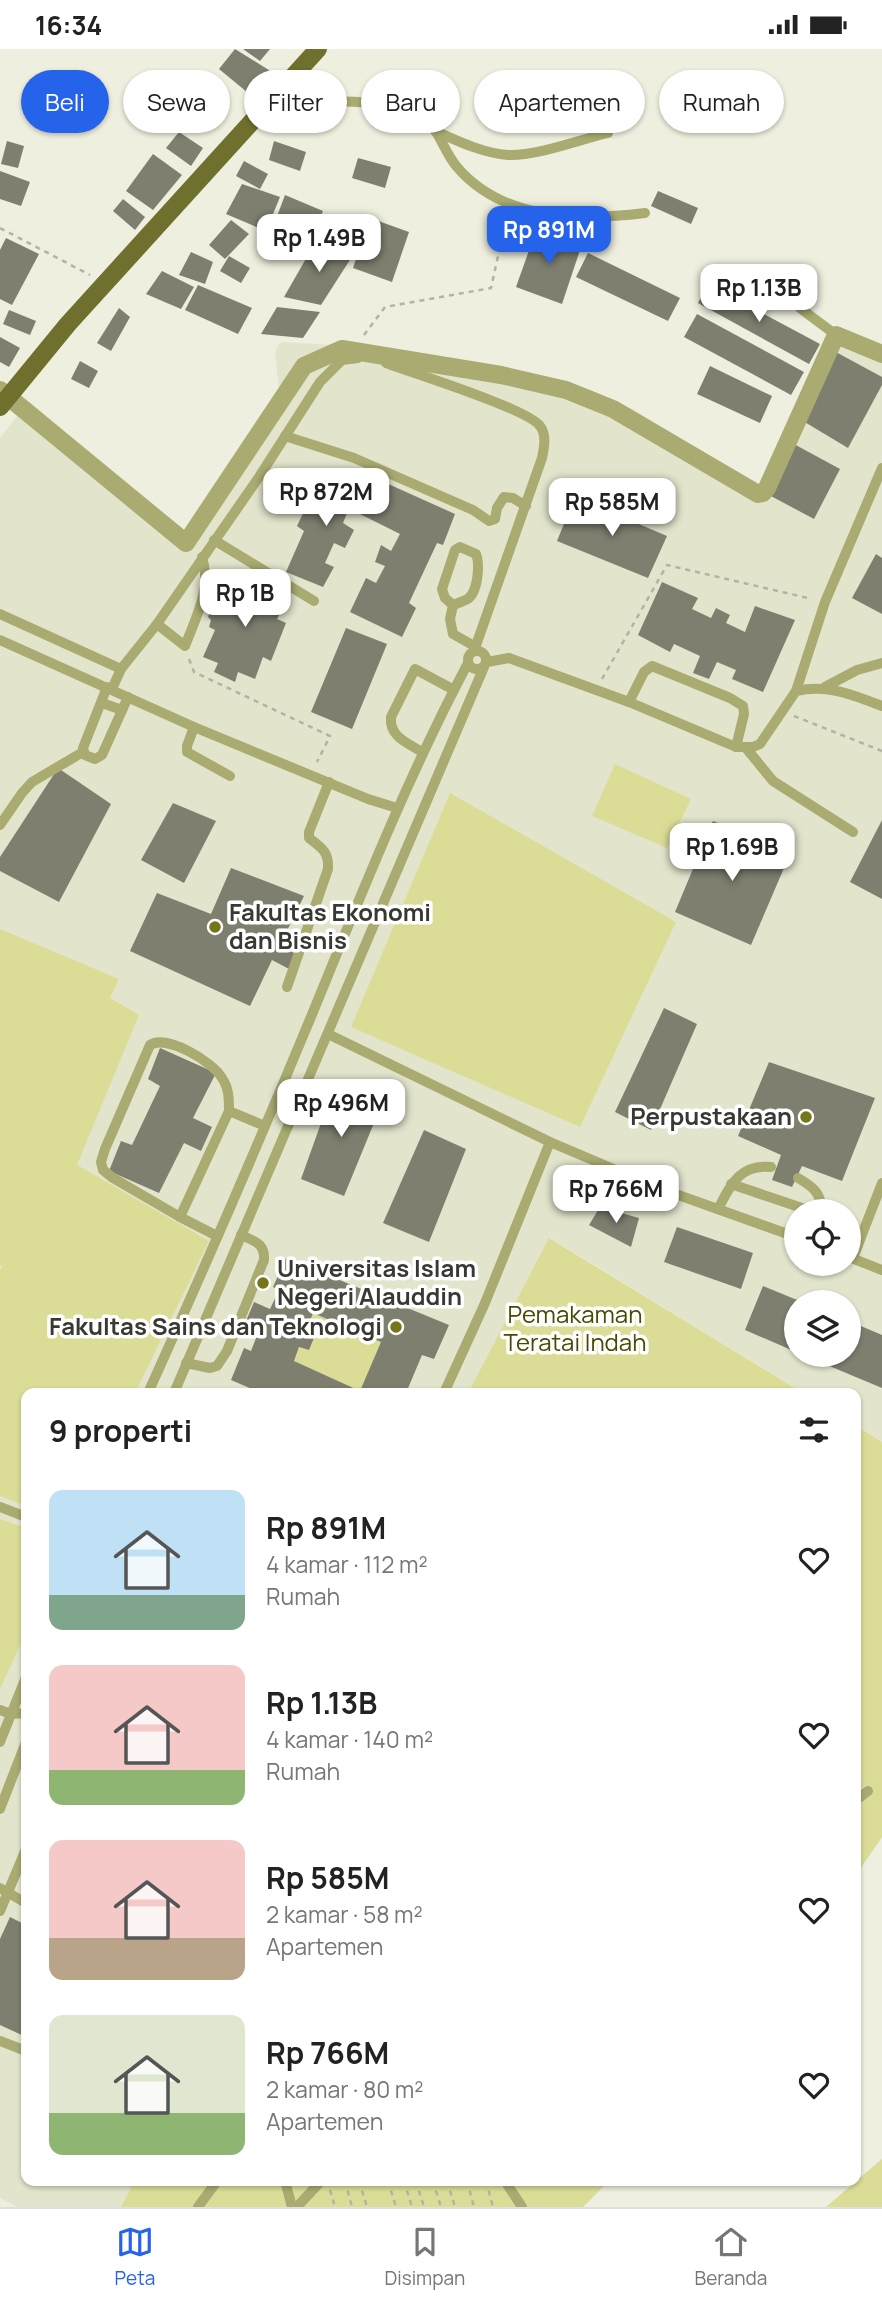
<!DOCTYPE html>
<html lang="id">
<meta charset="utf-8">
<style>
:root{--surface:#fff;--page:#f2f2f2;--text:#222;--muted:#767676;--line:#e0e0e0;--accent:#2563eb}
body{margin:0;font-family:Manrope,sans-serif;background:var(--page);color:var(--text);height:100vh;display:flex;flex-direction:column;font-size:26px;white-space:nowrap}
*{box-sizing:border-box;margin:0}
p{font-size:23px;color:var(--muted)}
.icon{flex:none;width:38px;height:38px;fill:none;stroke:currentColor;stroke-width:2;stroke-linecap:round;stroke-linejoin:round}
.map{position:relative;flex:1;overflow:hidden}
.drawer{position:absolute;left:21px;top:1339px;width:840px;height:798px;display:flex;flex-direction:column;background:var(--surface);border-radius:14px;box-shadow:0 2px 5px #0004}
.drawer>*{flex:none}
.guide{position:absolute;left:21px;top:21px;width:840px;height:63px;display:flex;gap:14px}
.controls{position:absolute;left:784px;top:1150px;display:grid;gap:14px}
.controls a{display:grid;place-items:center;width:77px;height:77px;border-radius:50%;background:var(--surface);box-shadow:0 2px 5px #0004;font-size:35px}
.price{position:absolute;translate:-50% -60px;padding:0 16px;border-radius:14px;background:#fff;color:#222;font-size:23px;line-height:46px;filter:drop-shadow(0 2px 4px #0008)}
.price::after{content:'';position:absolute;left:50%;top:42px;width:21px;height:16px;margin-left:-10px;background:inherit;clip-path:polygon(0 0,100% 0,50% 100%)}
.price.current{background:var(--accent);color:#fff}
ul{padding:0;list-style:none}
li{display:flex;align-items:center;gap:21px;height:175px;padding:0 28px}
li span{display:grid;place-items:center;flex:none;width:196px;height:140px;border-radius:14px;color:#555}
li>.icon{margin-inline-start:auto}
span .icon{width:84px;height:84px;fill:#fffc;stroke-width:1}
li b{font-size:30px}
h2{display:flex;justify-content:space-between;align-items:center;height:84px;padding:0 28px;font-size:30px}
.pill{padding:0 24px;border-radius:32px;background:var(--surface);box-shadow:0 2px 5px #0004;font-size:24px;line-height:63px}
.pill.current{background:var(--accent);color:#fff}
.status{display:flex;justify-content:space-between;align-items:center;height:49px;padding:0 35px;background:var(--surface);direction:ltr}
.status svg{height:19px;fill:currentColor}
.tab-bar{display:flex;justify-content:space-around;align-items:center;height:98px;border-top:2px solid var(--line);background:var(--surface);font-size:19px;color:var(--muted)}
.tab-bar a{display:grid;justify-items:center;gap:4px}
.tab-bar .current{color:var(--accent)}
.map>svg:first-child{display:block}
</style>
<div class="status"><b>16:34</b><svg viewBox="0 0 49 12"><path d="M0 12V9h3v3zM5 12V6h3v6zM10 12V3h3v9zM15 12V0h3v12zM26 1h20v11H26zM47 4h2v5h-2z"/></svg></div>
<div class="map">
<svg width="882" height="2158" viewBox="0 0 882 2158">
<rect width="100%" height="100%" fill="#eeefde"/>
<!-- built -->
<path fill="#e3e4cc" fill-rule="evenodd" d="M 831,281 L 882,301 L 882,1393 L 856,1377 L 856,1344 L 803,1344 L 550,1189 L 468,1344 L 26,1344 L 26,2132 L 134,2132 L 121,2158 L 17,2158 L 0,2149 L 0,389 L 29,352 L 185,487 L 279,340 L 275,303 L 278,296 L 282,293 L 352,297 L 588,340 L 634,361 L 673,385 L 755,448 ZM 796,1162 L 849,1162 L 849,1214 L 796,1214 ZM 796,1253 L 849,1253 L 849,1306 L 796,1306 Z"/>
<!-- green -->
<g fill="#dbdd97">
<path d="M 615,715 L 691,750 L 667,799 L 592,767 Z"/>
<path d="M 450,744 L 676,873 L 580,1078 L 351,978 Z"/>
<path d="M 0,880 L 119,930 L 110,949 L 139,966 L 77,1116 L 209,1192 L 135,1344 L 26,1344 L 26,1457 L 0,1447 L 0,1221 L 2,1217 L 0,1216 Z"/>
<path d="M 549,1189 L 803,1344 L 468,1344 Z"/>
<path d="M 313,1264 L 381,1293 L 360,1342 L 294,1312 L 299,1298 L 309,1301 L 316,1284 L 307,1280 Z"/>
<path d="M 856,1377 L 882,1393 L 882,1788 L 856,1826 Z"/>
<path d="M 0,1470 L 26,1479 L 26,1583 L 0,1640 Z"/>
<path d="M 882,2110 L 882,2158 L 826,2158 Z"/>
<path d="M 134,2132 L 609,2132 L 583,2158 L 121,2158 Z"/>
</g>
<!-- building -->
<g fill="#7f7f70" fill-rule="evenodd">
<path d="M 235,0 L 272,23 L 253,48 L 219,20 Z"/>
<path d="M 243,0 L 270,0 L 260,12 Z"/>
<path d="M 179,83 L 203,99 L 191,117 L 166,99 Z"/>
<path d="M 7,92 L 24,97 L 18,119 L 1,115 Z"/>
<path d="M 274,92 L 306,103 L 300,122 L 269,111 Z"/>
<path d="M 153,105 L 182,126 L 153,161 L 126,142 Z"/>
<path d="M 358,109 L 391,118 L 385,139 L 352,129 Z"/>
<path d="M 244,112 L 268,125 L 260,140 L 236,127 Z"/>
<path d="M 0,122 L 30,133 L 21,157 L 0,150 Z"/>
<path d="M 242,135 L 280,148 L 266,182 L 226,165 Z"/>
<path d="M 658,142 L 698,159 L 691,175 L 651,157 Z"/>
<path d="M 285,146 L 323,162 L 301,210 L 267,194 Z"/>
<path d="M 123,150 L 145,168 L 135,181 L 113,162 Z"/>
<path d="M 370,169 L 409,183 L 392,233 L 353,219 Z"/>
<path d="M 231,171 L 249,185 L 225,210 L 209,196 Z"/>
<path d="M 537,179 L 582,195 L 562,255 L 516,238 Z"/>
<path d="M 6,189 L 39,205 L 12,256 L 0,250 L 0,201 Z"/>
<path d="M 315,194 L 355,203 L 321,256 L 284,248 Z"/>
<path d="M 191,203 L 213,213 L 205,235 L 179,226 Z"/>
<path d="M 588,204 L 680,249 L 668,272 L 576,228 Z"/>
<path d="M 229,207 L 250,219 L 241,234 L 220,222 Z"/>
<path d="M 162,222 L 194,238 L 181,260 L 146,245 Z"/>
<path d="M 708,235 L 820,295 L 809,315 L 698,254 Z"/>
<path d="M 198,236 L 252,259 L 238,285 L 185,261 Z"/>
<path d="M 277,258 L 320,263 L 303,289 L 261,285 Z"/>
<path d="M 119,259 L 130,268 L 111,302 L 97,294 Z"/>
<path d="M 9,261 L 36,272 L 30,286 L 3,275 Z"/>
<path d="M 697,265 L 804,323 L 791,346 L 684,288 Z"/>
<path d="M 0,288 L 20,299 L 9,318 L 0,313 Z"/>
<path d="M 834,302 L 882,328 L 882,336 L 848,399 L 803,372 Z"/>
<path d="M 80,312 L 98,322 L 89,339 L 71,330 Z"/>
<path d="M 710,317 L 772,347 L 760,374 L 697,345 Z"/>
<path d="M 792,394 L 840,420 L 814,470 L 769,446 Z"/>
<path d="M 332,420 L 367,436 L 357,461 L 349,459 L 343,474 L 354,481 L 345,499 L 334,494 L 325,514 L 334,518 L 323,538 L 286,523 L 304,482 L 297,477 L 307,456 L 315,461 Z"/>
<path d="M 375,429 L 455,465 L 443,496 L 437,494 L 409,554 L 416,559 L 402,588 L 350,563 L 366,529 L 376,534 L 385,517 L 375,513 L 381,496 L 391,502 L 400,485 L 360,465 Z"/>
<path d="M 575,448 L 667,487 L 648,529 L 557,492 Z"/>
<path d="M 876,505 L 882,509 L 882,565 L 852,549 Z"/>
<path d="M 237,527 L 289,548 L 277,570 L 286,574 L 271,612 L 263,608 L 255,630 L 238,623 L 235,633 L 214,623 L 218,614 L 203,608 L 215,581 L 209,578 L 211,571 L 208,568 L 210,562 L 222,550 L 227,553 Z"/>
<path d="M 662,533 L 698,549 L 692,560 L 711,569 L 716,559 L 730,566 L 726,574 L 745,583 L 755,557 L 795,571 L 763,643 L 732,630 L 736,621 L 717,613 L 709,630 L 693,624 L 700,607 L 674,595 L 670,603 L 638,586 Z"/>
<path d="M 346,579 L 387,595 L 352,680 L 311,663 Z"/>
<path d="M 58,719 L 111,755 L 59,853 L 0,822 L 0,808 Z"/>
<path d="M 173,754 L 216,772 L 184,834 L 141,811 Z"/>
<path d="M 882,771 L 882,850 L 850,833 Z"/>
<path d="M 713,772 L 790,805 L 751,896 L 675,863 Z"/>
<path d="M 231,819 L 304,847 L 282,892 L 298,900 L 289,920 L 272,911 L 250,957 L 130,902 L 157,844 L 211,865 Z"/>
<path d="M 664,959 L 697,975 L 651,1081 L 615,1063 Z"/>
<path d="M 160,999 L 216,1024 L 193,1069 L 212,1078 L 201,1102 L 184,1094 L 159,1144 L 109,1122 L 121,1092 L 132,1096 L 160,1037 L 148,1030 Z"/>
<path d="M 769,1013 L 875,1049 L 842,1132 L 802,1117 L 792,1138 L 772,1131 L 781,1106 L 738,1087 Z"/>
<path d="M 335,1035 L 383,1052 L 344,1147 L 301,1130 Z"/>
<path d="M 424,1081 L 466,1100 L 429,1193 L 383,1174 Z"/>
<path d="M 600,1158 L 639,1169 L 631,1198 L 589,1176 Z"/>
<path d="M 677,1178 L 753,1204 L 741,1240 L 664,1213 Z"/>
<path d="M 286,1209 L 449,1276 L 434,1310 L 422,1306 L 406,1344 L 261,1344 L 231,1331 L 244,1299 L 251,1302 L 260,1279 L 246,1272 L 254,1253 L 270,1260 L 279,1241 L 273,1238 ZM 313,1264 L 381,1293 L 360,1342 L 294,1312 L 299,1298 L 309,1301 L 316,1284 L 307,1280 Z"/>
<path d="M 763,1237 L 802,1253 L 796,1253 L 796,1303 L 745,1281 Z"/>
<path d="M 849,1272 L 882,1286 L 882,1339 L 803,1306 L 849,1306 Z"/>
<path d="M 10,1868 L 26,1876 L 26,1988 L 0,1976 L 0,1890 Z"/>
</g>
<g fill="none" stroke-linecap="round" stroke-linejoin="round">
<!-- path -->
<g stroke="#b2b3a5" stroke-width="2.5" stroke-dasharray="5 5" stroke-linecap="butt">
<path d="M 0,179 L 90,226"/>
<path d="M 364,286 L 385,258 L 491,239 L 507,166"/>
<path d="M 189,610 L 194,623 L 330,687 L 317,713"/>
<path d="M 602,630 L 667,516 L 812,550"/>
<path d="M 794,667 L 882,702"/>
<path d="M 345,2132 L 352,2158"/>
<path d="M 359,2132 L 367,2158"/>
<path d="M 388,2132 L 396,2158"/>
<path d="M 404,2132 L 412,2158"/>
<path d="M 416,2132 L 424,2158"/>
<path d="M 433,2132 L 441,2158"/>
<path d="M 447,2132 L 455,2158"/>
<path d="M 467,2132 L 474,2158"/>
<path d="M 486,2132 L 493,2158"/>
<path d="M 330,2141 L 335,2158"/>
</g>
<!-- lane -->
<g stroke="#a9ab71" stroke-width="10">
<path d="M 272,52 C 308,53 390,48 420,66 C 438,76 443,102 457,118 C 503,172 580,172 645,164"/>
<path d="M 435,82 C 458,92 482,104 508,106 C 538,107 578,91 608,84"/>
<path d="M 800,259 L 836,286"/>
<path d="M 386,314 C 413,324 528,360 540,377 C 547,386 544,399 542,409 L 474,602"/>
<path d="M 285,387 L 354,409 L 473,461 L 489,472 L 495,470 L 497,459 L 504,448 L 513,449 L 526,457"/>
<path d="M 214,491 L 314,552"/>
<path d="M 460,498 L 476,505 C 480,515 478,541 469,549 C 465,552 458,554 453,556 L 445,549 L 442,540 L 455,501 Z"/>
<path d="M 453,556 L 450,570 L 453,585 L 476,598"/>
<path d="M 0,565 L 121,620"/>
<path d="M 157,575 L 185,597 C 196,568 212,540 202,508"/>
<path d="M 0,591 L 194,678 L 368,750 L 397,759"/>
<circle cx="477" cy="611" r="9"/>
<path d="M 487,613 L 509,609 L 629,653 L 736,698 L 753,698 L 760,695 L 796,642 C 828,635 853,646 882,657"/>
<path d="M 107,638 L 83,699 L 85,706 L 95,710 L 102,706 L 128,648"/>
<path d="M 825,638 L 857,621 L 882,614"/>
<path d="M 112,640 L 121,620 L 157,575 L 259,428 L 320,333 L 342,311 L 358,309"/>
<path d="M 796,642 L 825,553 L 882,419"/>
<path d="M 629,653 L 644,623 L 652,617 L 730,649 L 743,657 L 744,665 L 736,698"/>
<path d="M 102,654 L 122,661"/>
<path d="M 194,678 L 187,697 L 187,703 L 230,727"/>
<path d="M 746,699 L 773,732 L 853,783"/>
<path d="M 422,703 C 408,694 389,688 391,668 L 415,620 L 454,641"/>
<path d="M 0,776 L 22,744 L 32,733 L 83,703"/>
<path d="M 287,938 L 328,820 C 329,803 322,799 309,789 L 309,783 L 329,733"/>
<path d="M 328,985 L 550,1093 L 656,1138 L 796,1188"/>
<path d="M 798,1129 C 812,1137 822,1144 821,1162"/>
<path d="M 731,1135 L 811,1162"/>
<path d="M 718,1160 C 731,1135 740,1115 771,1118"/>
<path d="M 180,1168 L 113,1129 L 103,1121 L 101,1113 L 105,1100 L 150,996 C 167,985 213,1013 222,1029 C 229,1039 229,1050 229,1062"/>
<path d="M 217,1187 L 180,1168 L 229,1062 L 265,1077"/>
<path d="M 849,1208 L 882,1221"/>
<path d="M 853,1209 L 882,1134"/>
<path d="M 186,1314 L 210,1319 L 217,1317 L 227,1302 L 264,1211 C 265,1194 254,1192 241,1186"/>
<path d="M 148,1344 C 205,1218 260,1091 313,963 C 361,846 408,727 468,614"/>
<path d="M 174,1344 C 276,1101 381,860 484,618"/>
<path d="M 444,1344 L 485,1254 L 550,1093"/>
<path d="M 0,1458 L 26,1468"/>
<path d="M 0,1661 L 11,1665 L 26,1664"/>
<path d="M 0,1693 L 26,1628"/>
<path d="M 856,1751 L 868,1742"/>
<path d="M 0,1760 L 26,1693"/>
<path d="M 0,1839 L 26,1854"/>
<path d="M 0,1862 L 26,1800"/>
<path d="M 0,1992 L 26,2002"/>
<path d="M 285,2132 L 292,2158"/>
<path d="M 505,2132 L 522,2158"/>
<path d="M 198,2158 L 217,2132"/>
<path d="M 297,2158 L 321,2132"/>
</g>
<!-- street -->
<path stroke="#a9ab71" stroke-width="18" d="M 0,341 L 186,494 L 304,317 L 342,300 L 501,326 L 566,341 L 613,360 L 758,445 L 763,444 L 767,439 L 836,286 L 882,305"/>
<!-- primary -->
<path stroke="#6f6f2e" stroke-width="18" d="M 0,358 L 68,275 L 318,0"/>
</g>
<!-- markers -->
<g fill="#75751a" stroke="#fff" stroke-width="2.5">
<circle cx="215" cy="878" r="7"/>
<circle cx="806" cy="1068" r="7"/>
<circle cx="263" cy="1234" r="7"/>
<circle cx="396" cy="1278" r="7"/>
</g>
<g text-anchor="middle" stroke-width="7" stroke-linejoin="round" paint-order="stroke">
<!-- poi labels -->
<g font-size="24" font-weight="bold" fill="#393933" stroke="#fff" text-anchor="start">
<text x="229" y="872">Fakultas Ekonomi<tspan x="229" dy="28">dan Bisnis</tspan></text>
<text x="792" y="1076" text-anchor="end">Perpustakaan</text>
<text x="277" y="1228">Universitas Islam<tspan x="277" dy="28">Negeri Alauddin</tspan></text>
<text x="382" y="1286" text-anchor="end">Fakultas Sains dan Teknologi</text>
</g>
<!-- park labels -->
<g font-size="24" fill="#494901" stroke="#fff">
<text x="575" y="1274">Pemakaman<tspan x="575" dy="28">Teratai Indah</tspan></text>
</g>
</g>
</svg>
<div class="controls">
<a><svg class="icon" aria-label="locate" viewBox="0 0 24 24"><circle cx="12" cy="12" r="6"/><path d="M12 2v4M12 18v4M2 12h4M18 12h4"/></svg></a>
<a><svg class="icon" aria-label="layers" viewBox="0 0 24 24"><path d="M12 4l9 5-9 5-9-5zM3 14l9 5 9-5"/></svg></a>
</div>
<b class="price current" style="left:549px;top:217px">Rp 891M</b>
<b class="price" style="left:319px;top:225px">Rp 1.49B</b>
<b class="price" style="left:759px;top:275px">Rp 1.13B</b>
<b class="price" style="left:326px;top:479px">Rp 872M</b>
<b class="price" style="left:612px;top:489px">Rp 585M</b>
<b class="price" style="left:245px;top:580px">Rp 1B</b>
<b class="price" style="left:732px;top:834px">Rp 1.69B</b>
<b class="price" style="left:341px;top:1090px">Rp 496M</b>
<b class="price" style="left:616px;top:1176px">Rp 766M</b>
<div class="guide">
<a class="pill current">Beli</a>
<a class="pill">Sewa</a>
<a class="pill">Filter</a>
<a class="pill">Baru</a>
<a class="pill">Apartemen</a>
<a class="pill">Rumah</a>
</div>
<section class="drawer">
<h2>9 properti<svg class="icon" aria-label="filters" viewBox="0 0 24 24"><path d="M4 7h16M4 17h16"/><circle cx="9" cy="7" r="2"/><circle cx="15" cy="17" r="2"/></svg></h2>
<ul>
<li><span style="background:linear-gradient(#bfe0f5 75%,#7fa58c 0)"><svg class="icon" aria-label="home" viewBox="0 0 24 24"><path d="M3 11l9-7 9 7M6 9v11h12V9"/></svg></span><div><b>Rp 891M</b><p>4 kamar · 112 m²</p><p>Rumah</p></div><svg class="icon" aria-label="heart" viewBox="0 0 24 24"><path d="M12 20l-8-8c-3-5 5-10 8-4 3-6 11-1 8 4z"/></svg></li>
<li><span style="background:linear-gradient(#f6c9c9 75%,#8fb573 0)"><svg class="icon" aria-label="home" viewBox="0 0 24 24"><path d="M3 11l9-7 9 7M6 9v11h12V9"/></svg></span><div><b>Rp 1.13B</b><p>4 kamar · 140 m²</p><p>Rumah</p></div><svg class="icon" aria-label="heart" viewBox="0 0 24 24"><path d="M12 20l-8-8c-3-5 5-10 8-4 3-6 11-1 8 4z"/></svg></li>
<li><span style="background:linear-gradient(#f6c9c9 70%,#b9a48a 0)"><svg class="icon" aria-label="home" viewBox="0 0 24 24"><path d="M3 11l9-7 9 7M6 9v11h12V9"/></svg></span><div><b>Rp 585M</b><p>2 kamar · 58 m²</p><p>Apartemen</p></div><svg class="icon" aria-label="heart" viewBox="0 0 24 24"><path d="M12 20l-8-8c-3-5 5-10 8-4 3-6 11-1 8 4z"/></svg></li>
<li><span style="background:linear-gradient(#dfe7d0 70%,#8fb573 0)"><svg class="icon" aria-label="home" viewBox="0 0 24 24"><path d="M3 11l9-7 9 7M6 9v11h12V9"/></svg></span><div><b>Rp 766M</b><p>2 kamar · 80 m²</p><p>Apartemen</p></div><svg class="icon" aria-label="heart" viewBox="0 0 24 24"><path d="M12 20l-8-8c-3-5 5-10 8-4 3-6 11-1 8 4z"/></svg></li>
</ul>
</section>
</div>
<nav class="tab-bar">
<a class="current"><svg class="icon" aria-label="map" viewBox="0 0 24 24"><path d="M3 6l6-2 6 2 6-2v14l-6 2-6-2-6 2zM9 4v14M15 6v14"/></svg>Peta</a>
<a><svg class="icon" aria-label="saved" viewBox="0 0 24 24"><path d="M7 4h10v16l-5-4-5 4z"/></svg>Disimpan</a>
<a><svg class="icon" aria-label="home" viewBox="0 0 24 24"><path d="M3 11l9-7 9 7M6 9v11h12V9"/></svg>Beranda</a>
</nav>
